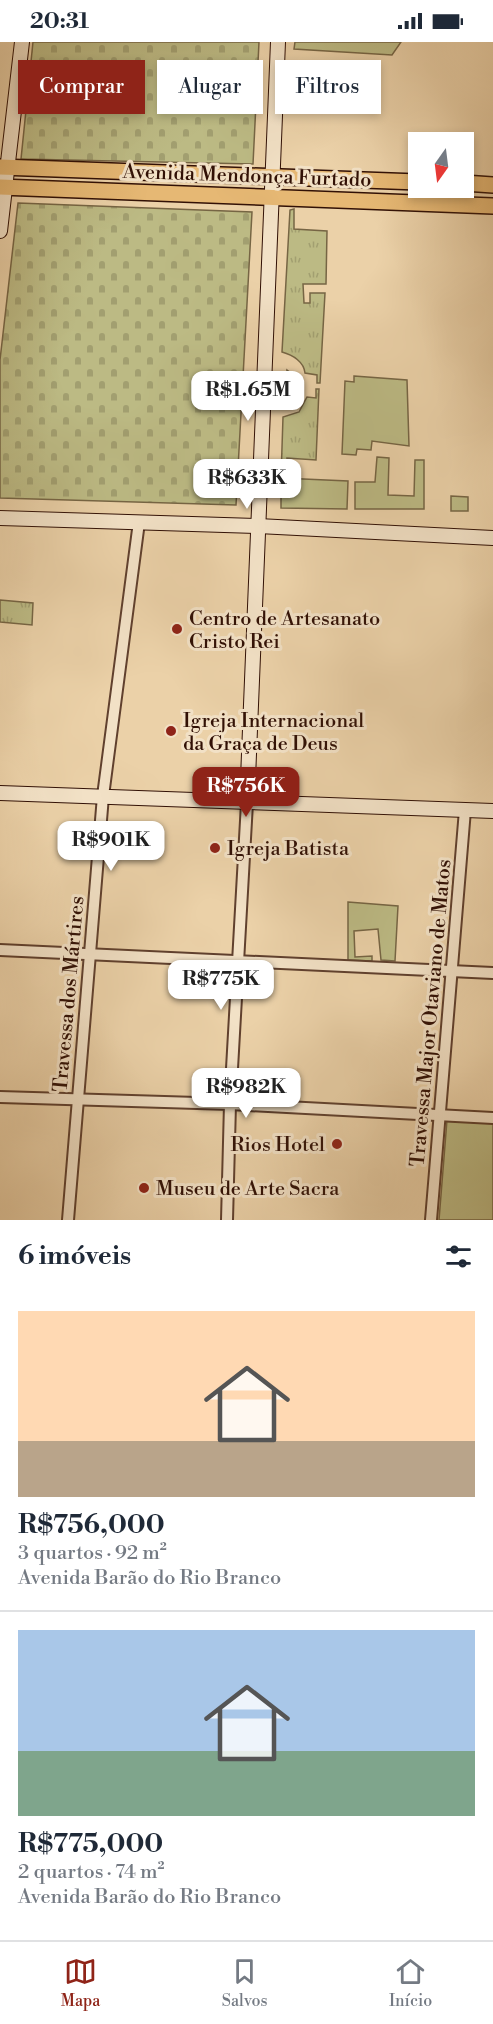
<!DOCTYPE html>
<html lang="pt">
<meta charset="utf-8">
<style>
:root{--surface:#fff;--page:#f2f2f3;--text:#1f2937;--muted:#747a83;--line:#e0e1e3;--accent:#8f2418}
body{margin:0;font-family:"Libre Bodoni",serif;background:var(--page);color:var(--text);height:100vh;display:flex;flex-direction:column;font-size:22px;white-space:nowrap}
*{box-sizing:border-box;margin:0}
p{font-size:20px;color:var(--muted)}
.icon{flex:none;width:33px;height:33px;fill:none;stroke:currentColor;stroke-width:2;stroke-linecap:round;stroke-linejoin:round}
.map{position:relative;height:1178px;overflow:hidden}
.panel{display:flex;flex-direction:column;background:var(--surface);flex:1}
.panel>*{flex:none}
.banner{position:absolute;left:18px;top:18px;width:458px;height:54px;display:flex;gap:12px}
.needle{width:39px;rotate:194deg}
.controls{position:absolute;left:408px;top:90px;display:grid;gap:12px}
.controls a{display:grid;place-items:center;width:66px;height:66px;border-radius:0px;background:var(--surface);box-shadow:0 3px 9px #0003;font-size:30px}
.price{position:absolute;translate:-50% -51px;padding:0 14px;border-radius:12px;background:#fff;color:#222;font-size:20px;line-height:39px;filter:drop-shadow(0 2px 3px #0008)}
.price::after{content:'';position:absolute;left:50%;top:36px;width:18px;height:14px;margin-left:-9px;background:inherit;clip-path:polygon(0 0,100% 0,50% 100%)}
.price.active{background:var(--accent);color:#fff}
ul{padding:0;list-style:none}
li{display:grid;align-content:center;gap:12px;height:318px;padding:0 18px}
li+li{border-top:2px solid var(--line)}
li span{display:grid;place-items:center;height:186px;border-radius:0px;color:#555}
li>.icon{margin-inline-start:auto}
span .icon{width:108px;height:108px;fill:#fffc;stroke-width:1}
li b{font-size:26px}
h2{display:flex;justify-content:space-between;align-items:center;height:72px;padding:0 18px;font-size:26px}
.pill{padding:0 21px;border-radius:0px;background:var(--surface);box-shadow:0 3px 9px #0003;font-size:21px;line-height:54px}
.pill.active{background:var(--accent);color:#fff}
.status{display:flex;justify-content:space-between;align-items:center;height:42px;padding:0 30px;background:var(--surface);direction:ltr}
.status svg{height:16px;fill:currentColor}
.tab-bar{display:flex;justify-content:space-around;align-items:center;height:84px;border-top:2px solid var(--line);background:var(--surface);font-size:16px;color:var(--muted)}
.tab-bar a{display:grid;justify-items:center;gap:3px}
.tab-bar .active{color:var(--accent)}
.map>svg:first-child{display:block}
</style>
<div class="status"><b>20:31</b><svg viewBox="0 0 49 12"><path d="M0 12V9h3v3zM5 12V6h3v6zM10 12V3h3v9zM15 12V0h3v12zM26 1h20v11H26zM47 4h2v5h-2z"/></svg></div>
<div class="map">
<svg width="493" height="1178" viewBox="0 0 493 1178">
<defs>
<pattern id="grass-tufts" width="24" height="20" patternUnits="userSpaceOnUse" patternTransform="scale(1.5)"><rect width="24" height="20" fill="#bcba84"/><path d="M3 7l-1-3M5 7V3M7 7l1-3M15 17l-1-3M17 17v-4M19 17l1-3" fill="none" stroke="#a29f70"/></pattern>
<pattern id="cemetery-stones" width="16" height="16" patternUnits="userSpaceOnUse" patternTransform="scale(1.5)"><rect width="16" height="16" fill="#bcba84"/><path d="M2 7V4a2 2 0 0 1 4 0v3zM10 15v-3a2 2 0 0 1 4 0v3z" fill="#a29f70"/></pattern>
</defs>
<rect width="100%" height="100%" fill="#ebd1a8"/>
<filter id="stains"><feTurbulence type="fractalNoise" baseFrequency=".00333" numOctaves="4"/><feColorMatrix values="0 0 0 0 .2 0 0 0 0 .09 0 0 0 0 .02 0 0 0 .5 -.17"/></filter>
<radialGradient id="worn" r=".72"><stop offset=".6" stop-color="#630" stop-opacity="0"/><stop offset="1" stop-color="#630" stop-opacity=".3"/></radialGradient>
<!-- grass -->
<g fill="url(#grass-tufts)" stroke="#766544" stroke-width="1.5">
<path d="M 294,167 L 294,187 L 327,189 L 326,242 L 303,242 L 304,261 L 310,261 L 310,251 L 325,251 L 320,341 L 317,341 L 317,333 L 305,331 C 304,320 293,313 282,310 L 290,168 Z"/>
<path d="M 316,347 L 319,347 L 316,418 L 287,416 L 287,436 L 281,436 L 283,375 L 299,370 L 307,355 L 316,356 Z"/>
<path d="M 0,558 L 33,561 L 32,583 L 0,580 Z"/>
</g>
<!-- cemetery -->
<g fill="url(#cemetery-stones)" stroke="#766544" stroke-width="1.5">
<path d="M 33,0 L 259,0 L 253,122 L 21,117 Z"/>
<path d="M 18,161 L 252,170 L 236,463 L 0,456 L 0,318 Z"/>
</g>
<!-- green -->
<g fill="#bcba84" stroke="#766544" stroke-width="1.5">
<path d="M 295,0 L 401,0 L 392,13 L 294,7 Z"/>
<path d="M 287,328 L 295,334 L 293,352 L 285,357 Z"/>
<path d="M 354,334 L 407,338 L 409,404 L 372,399 L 371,408 L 357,407 L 356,413 L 342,412 L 345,339 L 354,340 Z"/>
<path d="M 377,415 L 389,416 L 388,453 L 414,454 L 415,418 L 424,418 L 424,467 L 355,467 L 355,440 L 375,440 Z"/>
<path d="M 281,436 L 348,439 L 347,467 L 281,466 Z"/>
<path d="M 451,454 L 468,455 L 468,469 L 451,469 Z"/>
<path d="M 348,860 L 398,864 L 395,919 L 381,918 L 378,887 L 354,889 L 355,915 L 372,914 L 372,919 L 348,918 Z"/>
<path d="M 447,1078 L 493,1081 L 493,1178 L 439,1178 Z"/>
</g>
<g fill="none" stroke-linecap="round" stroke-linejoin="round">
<defs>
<g id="street">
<path d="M 0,908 L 493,931"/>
<path d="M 0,1055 L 230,1062 L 493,1076"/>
<path d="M 68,1178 L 103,754 L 139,480"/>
<path d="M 227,1178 L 230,1062 L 247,761"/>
<path d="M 431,1178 L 465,768"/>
</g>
<g id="secondary">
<path d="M 0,189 L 22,0"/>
<path d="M 0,476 L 258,484 L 493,496"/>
<path d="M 0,751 L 493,769"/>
<path d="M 247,761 L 278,0"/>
</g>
<g id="primary">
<path d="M 0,125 L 418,140"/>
<path d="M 464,141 L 493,143"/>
<path d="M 0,145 L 493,164"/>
</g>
</defs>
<!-- street casing -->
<use href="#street" stroke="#60402e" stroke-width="14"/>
<!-- secondary casing -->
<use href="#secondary" stroke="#311005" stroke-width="16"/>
<!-- primary casing -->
<use href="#primary" stroke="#311005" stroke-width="18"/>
<!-- street -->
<use href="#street" stroke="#f2e1c6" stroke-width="10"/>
<!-- secondary -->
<use href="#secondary" stroke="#f2e1c6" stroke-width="14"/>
<!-- primary -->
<use href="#primary" stroke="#e6b874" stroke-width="15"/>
</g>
<!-- markers -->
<g fill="#8f2418" stroke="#f2e1c6" stroke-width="2">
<circle cx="177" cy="587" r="6"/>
<circle cx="171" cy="689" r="6"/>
<circle cx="215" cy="806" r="6"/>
<circle cx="337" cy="1102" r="6"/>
<circle cx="144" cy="1146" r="6"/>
</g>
<g text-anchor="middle" stroke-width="6" stroke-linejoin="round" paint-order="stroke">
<!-- street labels -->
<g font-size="20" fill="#311005" stroke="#f2e1c6">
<text transform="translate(247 133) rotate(2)" y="7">Avenida Mendonça Furtado</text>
<text transform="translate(68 952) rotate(-85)" y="7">Travessa dos Mártires</text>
<text transform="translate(430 971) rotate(-85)" y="7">Travessa Major Otaviano de Matos</text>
</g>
<!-- poi labels -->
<g font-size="20" fill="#311005" stroke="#f2e1c6" text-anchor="start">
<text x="189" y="583">Centro de Artesanato<tspan x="189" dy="23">Cristo Rei</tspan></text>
<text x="183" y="685">Igreja Internacional<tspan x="183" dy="23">da Graça de Deus</tspan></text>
<text x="227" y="813">Igreja Batista</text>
<text x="325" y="1109" text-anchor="end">Rios Hotel</text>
<text x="156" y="1153">Museu de Arte Sacra</text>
</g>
</g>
<rect width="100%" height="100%" filter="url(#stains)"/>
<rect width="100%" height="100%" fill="url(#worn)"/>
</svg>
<div class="controls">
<a><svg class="needle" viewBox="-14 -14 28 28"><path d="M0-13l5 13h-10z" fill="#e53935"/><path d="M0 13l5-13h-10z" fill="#747a83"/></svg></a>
</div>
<b class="price" style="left:248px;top:380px">R$1.65M</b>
<b class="price" style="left:247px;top:468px">R$633K</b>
<b class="price active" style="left:246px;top:776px">R$756K</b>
<b class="price" style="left:111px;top:830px">R$901K</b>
<b class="price" style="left:221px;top:969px">R$775K</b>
<b class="price" style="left:246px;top:1077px">R$982K</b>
<div class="banner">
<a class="pill active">Comprar</a>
<a class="pill">Alugar</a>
<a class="pill">Filtros</a>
</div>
</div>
<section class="panel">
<h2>6 imóveis<svg class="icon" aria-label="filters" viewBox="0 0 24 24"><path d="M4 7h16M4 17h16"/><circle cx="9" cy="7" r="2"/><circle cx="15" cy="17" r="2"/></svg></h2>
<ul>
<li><span style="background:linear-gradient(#ffd9b3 70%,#b9a48a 0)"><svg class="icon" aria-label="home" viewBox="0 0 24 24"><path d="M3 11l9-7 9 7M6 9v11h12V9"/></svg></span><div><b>R$756,000</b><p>3 quartos · 92 m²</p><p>Avenida Barão do Rio Branco</p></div></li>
<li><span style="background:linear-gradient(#a9c7e8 65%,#7fa58c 0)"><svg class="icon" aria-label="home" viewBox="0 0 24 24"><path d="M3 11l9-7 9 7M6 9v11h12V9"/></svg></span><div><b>R$775,000</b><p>2 quartos · 74 m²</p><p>Avenida Barão do Rio Branco</p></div></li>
</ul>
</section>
<nav class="tab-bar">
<a class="active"><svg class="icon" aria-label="map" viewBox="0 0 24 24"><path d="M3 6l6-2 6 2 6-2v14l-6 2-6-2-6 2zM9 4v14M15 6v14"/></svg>Mapa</a>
<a><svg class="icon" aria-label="saved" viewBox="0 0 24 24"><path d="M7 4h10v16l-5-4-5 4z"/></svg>Salvos</a>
<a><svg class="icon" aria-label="home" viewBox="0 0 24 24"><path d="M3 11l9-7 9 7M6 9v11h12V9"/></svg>Início</a>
</nav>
